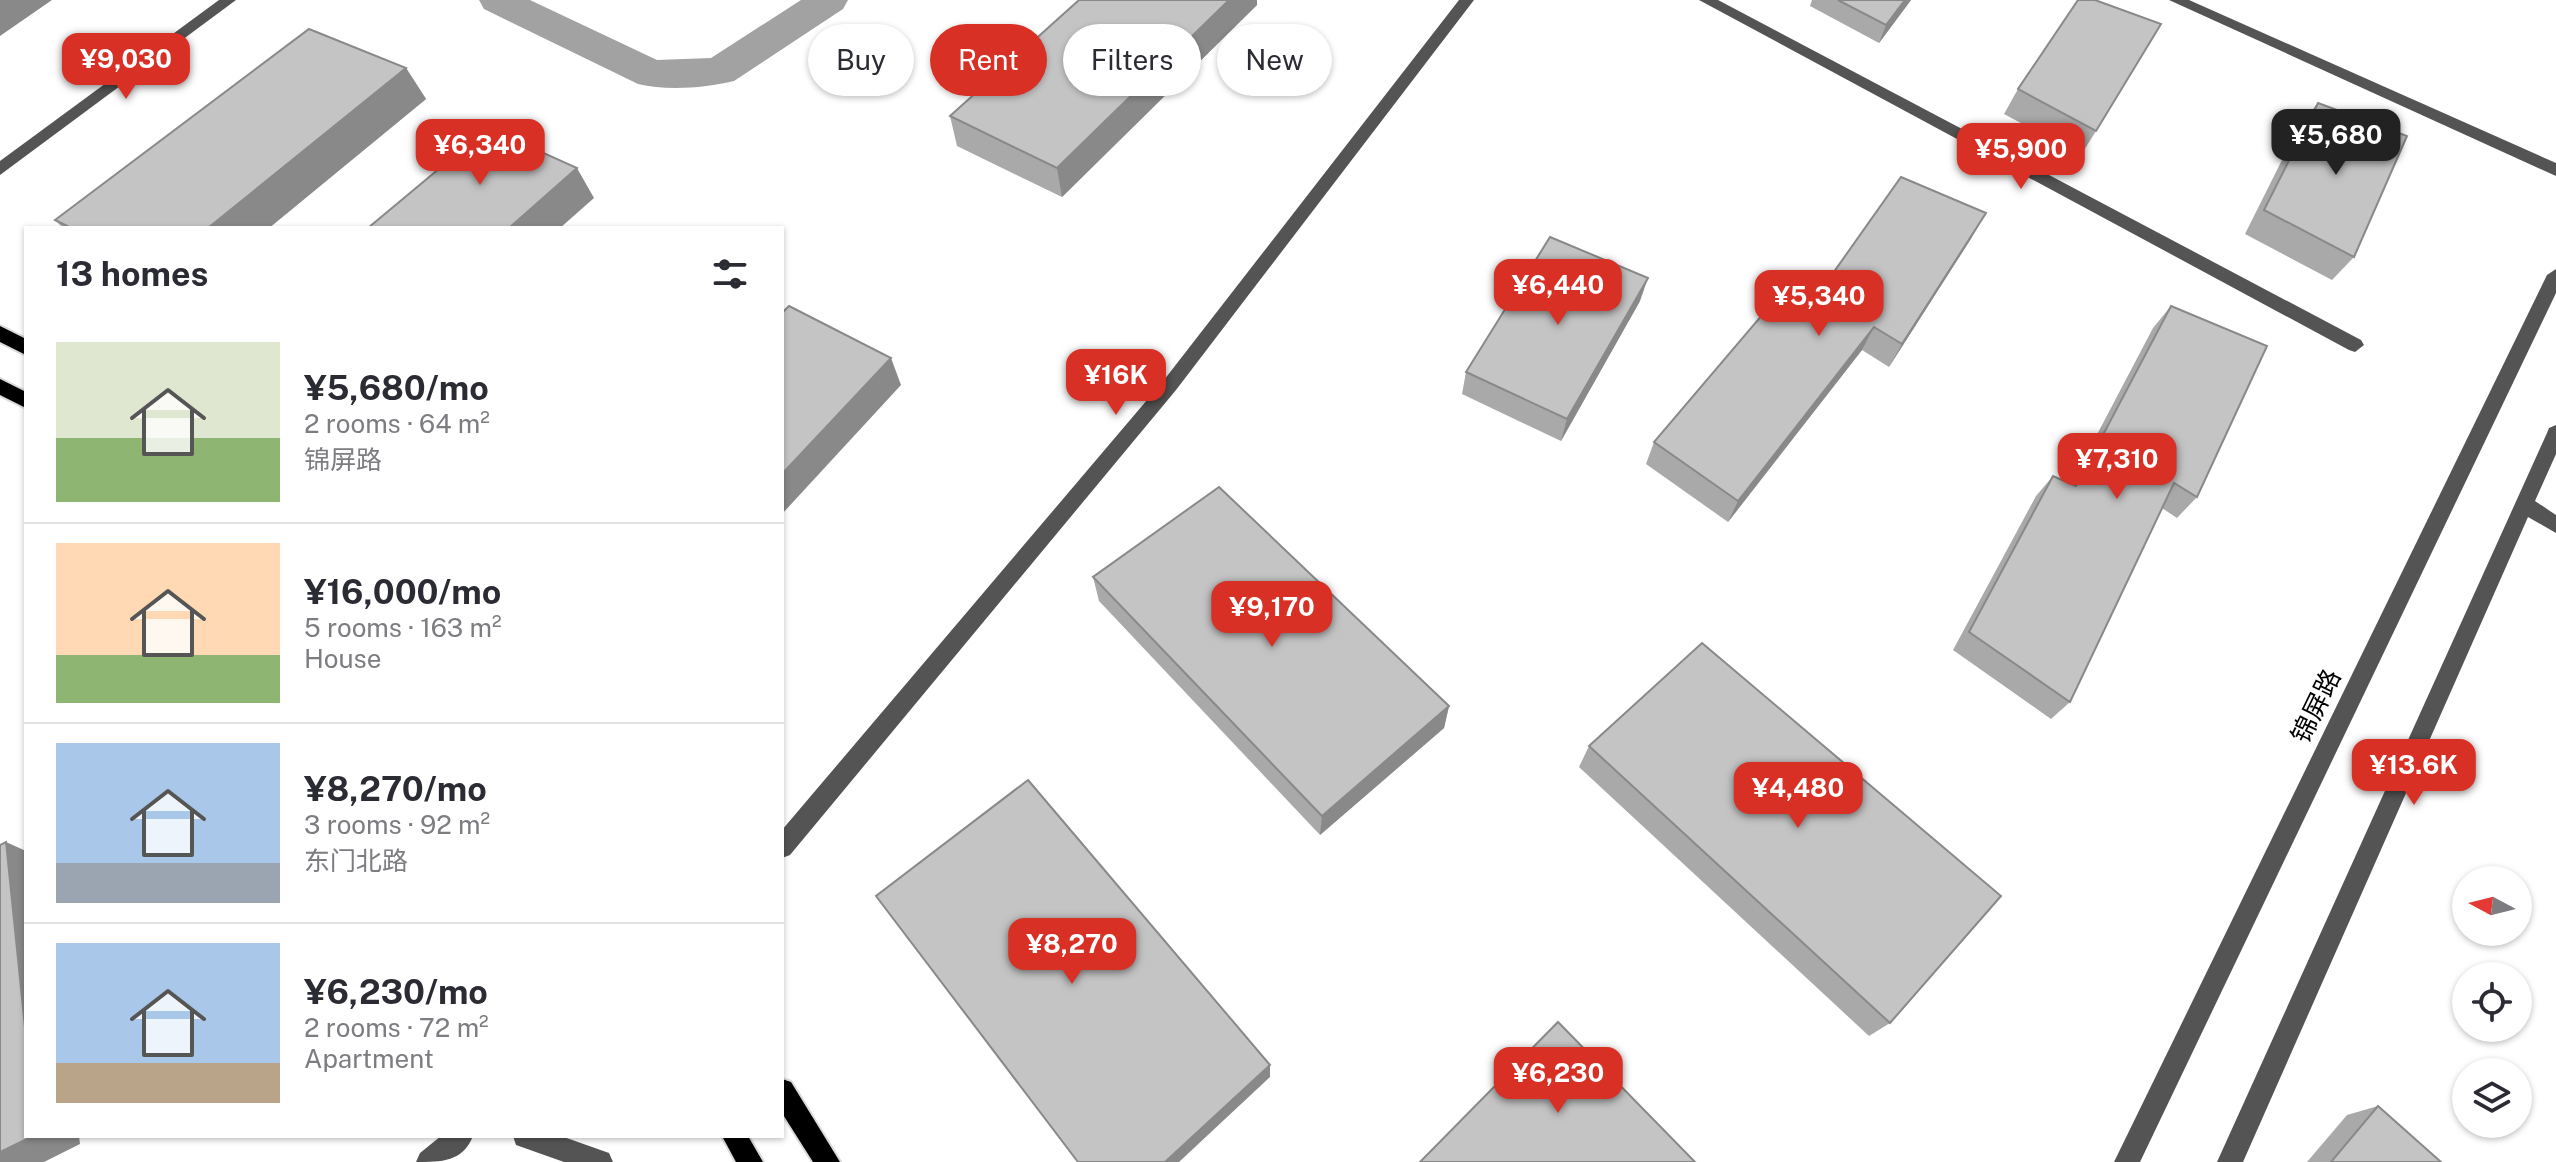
<!DOCTYPE html>
<meta charset="utf-8">
<style>
:root{--surface:#fff;--page:#f7f7f7;--text:#2b2b33;--muted:#7c7c81;--line:#e1e1e2;--accent:#d93025}
body{margin:0;font-family:"Public Sans","Noto Sans SC",sans-serif;background:var(--page);color:var(--text);height:100vh;display:flex;flex-direction:column;font-size:30px;white-space:nowrap}
*{box-sizing:border-box;margin:0}
p{font-size:26px;color:var(--muted)}
.icon{flex:none;width:44px;height:44px;fill:none;stroke:currentColor;stroke-width:2;stroke-linecap:round;stroke-linejoin:round}
.map{position:relative;flex:1;overflow:hidden}
.details{position:absolute;left:24px;top:226px;width:760px;height:912px;display:flex;flex-direction:column;background:var(--surface);border-radius:0px;box-shadow:0 2px 6px #0004}
.details>*{flex:none}
.top-card{position:absolute;left:808px;top:24px;width:760px;height:72px;display:flex;gap:16px}
.needle{width:52px;rotate:277deg}
.buttons{position:absolute;left:2452px;top:866px;display:grid;gap:16px}
.buttons a{display:grid;place-items:center;width:80px;height:80px;border-radius:50%;background:var(--surface);box-shadow:0 2px 6px #0004;font-size:40px}
.price{position:absolute;translate:-50% -68px;padding:0 18px;border-radius:16px;background:var(--accent);color:#fff;font-size:26px;line-height:52px;filter:drop-shadow(0 2px 4px #0008)}
.price::after{content:'';position:absolute;left:50%;top:48px;width:24px;height:18px;margin-left:-12px;background:inherit;clip-path:polygon(0 0,100% 0,50% 100%)}
.price.active{background:#222;color:#fff}
ul{padding:0;list-style:none}
li{display:flex;align-items:center;gap:24px;height:200px;padding:0 32px}
li+li{border-top:2px solid var(--line)}
li span{display:grid;place-items:center;flex:none;width:224px;height:160px;border-radius:0px;color:#555}
li>.icon{margin-inline-start:auto}
span .icon{width:96px;height:96px;fill:#fffc;stroke-width:1}
li b{font-size:34px}
h2{display:flex;justify-content:space-between;align-items:center;height:96px;padding:0 32px;font-size:34px}
.chip{padding:0 28px;border-radius:36px;background:var(--surface);box-shadow:0 2px 6px #0004;font-size:28px;line-height:72px}
.chip.active{background:var(--accent);color:#fff}
.map>svg:first-child{display:block}
</style>
<div class="map">
<svg width="2556" height="1162" viewBox="0 0 2556 1162">
<rect width="100%" height="100%" fill="#fff"/>
<g fill="none" stroke-linecap="round" stroke-linejoin="round">
<!-- canal -->
<path fill="#a2a2a2" fill-rule="evenodd" d="M 479,0 L 530,0 L 657,60 L 711,58 L 801,0 L 848,0 L 843,9 L 734,81 C 706,88 666,91 638,84 L 484,9 Z"/>
<defs>
<g id="major">
<path d="M 0,326 L 26,339 L 26,355 L 0,342 Z"/>
<path d="M 0,379 L 26,392 L 26,408 L 0,395 Z"/>
<path d="M 782,1079 L 791,1082 L 840,1162 L 813,1162 L 782,1113 Z"/>
<path d="M 722,1136 L 748,1136 L 763,1162 L 736,1162 Z"/>
</g>
</defs>
<!-- major casing -->
<use href="#major" stroke="#dbdbdb" stroke-width="4"/>
<!-- minor -->
<g fill="#545454" fill-rule="evenodd">
<path d="M 219,0 L 236,0 L 0,175 L 0,161 Z"/>
<path d="M 1459,0 L 1474,0 L 1176,390 L 790,855 L 782,858 L 782,830 L 1164,380 Z"/>
<path d="M 1699,0 L 1718,0 L 2361,340 L 2364,345 L 2355,352 L 2349,350 Z"/>
<path d="M 2169,0 L 2189,0 L 2556,163 L 2556,176 Z"/>
<path d="M 2556,269 L 2556,293 L 2140,1162 L 2114,1162 L 2547,275 Z"/>
<path d="M 2556,425 L 2556,454 L 2535,501 L 2556,515 L 2556,533 L 2528,517 L 2243,1162 L 2217,1162 L 2547,433 L 2549,428 Z"/>
<path d="M 441,1136 L 473,1136 C 463,1162 441,1162 416,1162 L 420,1153 Z"/>
<path d="M 513,1136 L 561,1136 L 609,1153 L 613,1162 L 564,1162 L 516,1145 Z"/>
</g>
<!-- major -->
<use href="#major" fill="#000" fill-rule="evenodd"/>
</g>
<!-- wall -->
<g fill="#a9a9a9">
<path d="M 1812,0 L 1911,0 L 1879,43 L 1810,6 Z"/>
<path d="M 1257,5 L 1062,197 L 957,146 L 950,116 Z"/>
<path d="M 406,68 L 426,99 L 269,228 L 63,228 L 55,220 Z"/>
<path d="M 2018,89 L 2096,131 L 2081,155 L 2004,114 Z"/>
<path d="M 2318,103 L 2354,257 L 2332,280 L 2245,234 L 2298,128 Z"/>
<path d="M 1972,237 L 1889,367 L 1862,350 L 1728,522 L 1646,464 L 1654,442 L 1802,317 Z"/>
<path d="M 1640,301 L 1561,441 L 1462,394 L 1466,372 Z"/>
<path d="M 2171,306 L 2197,497 L 2177,518 L 2162,508 L 2070,702 L 2051,719 L 1953,650 L 2036,496 L 2053,476 L 2071,484 L 2153,328 Z"/>
<path d="M 1093,577 L 1449,706 L 1444,728 L 1320,835 L 1099,601 Z"/>
<path d="M 1589,746 L 1890,1023 L 1869,1036 L 1579,767 Z"/>
<path d="M 2378,1106 L 2441,1162 L 2307,1162 L 2347,1115 Z"/>
</g>
<!-- shaded-wall -->
<g fill="#898989">
<path d="M 0,0 L 52,0 L 0,36 Z"/>
<path d="M 1229,0 L 1257,0 L 1257,5 L 1062,197 L 1057,168 Z"/>
<path d="M 1905,0 L 1911,0 L 1879,43 L 1886,25 Z"/>
<path d="M 406,68 L 426,99 L 269,228 L 208,228 Z"/>
<path d="M 577,168 L 594,198 L 560,228 L 509,228 Z"/>
<path d="M 1986,213 L 1972,237 L 1889,367 L 1902,344 Z"/>
<path d="M 1648,278 L 1640,301 L 1561,441 L 1567,419 Z"/>
<path d="M 1874,327 L 1862,350 L 1728,522 L 1738,501 Z"/>
<path d="M 891,358 L 901,385 L 782,514 L 782,474 Z"/>
<path d="M 1449,706 L 1444,728 L 1320,835 L 1322,816 Z"/>
<path d="M 6,842 L 26,851 L 26,1037 Z"/>
<path d="M 1270,1065 L 1270,1077 L 1179,1162 L 1165,1162 Z"/>
<path d="M 33,1136 L 79,1136 L 80,1144 L 44,1162 L 0,1162 L 0,1152 Z"/>
</g>
<!-- building -->
<g fill="#c4c4c4" stroke="#898989" stroke-width="2">
<path d="M 1079,0 L 1229,0 L 1057,168 L 950,116 Z"/>
<path d="M 1838,0 L 1905,0 L 1886,25 Z"/>
<path d="M 2078,0 L 2095,0 L 2161,24 L 2096,131 L 2018,89 Z"/>
<path d="M 309,29 L 406,68 L 208,228 L 71,228 L 55,220 Z"/>
<path d="M 2318,103 L 2407,136 L 2354,257 L 2264,210 Z"/>
<path d="M 488,128 L 577,168 L 509,228 L 368,228 Z"/>
<path d="M 1901,177 L 1986,213 L 1902,344 L 1874,327 L 1738,501 L 1654,442 L 1780,294 L 1802,317 Z"/>
<path d="M 1550,237 L 1648,278 L 1567,419 L 1466,372 Z"/>
<path d="M 789,306 L 891,358 L 782,474 L 782,313 Z"/>
<path d="M 2171,306 L 2267,346 L 2197,497 L 2174,483 L 2070,702 L 1969,632 L 2053,476 L 2076,486 Z"/>
<path d="M 1219,487 L 1449,706 L 1322,816 L 1093,577 Z"/>
<path d="M 1702,643 L 2001,896 L 1890,1023 L 1589,746 Z"/>
<path d="M 1028,780 L 1270,1065 L 1165,1162 L 1078,1162 L 876,896 Z"/>
<path d="M 6,842 L 26,1037 L 26,1136 L 33,1136 L 0,1152 L 0,845 Z"/>
<path d="M 1558,1022 L 1695,1162 L 1420,1162 Z"/>
<path d="M 2378,1106 L 2441,1162 L 2331,1162 Z"/>
</g>
<g text-anchor="middle" stroke-width="8" stroke-linejoin="round" paint-order="stroke">
<!-- street labels -->
<g font-size="26" fill="#000" stroke="#fff">
<text transform="translate(2316 706) rotate(-64)" y="9">锦屏路</text>
</g>
</g>
</svg>
<div class="buttons">
<a><svg class="needle" viewBox="-14 -14 28 28"><path d="M0-13l5 13h-10z" fill="#e53935"/><path d="M0 13l5-13h-10z" fill="#7c7c81"/></svg></a>
<a><svg class="icon" aria-label="locate" viewBox="0 0 24 24"><circle cx="12" cy="12" r="6"/><path d="M12 2v4M12 18v4M2 12h4M18 12h4"/></svg></a>
<a><svg class="icon" aria-label="layers" viewBox="0 0 24 24"><path d="M12 4l9 5-9 5-9-5zM3 14l9 5 9-5"/></svg></a>
</div>
<b class="price" style="left:126px;top:101px">¥9,030</b>
<b class="price active" style="left:2336px;top:177px">¥5,680</b>
<b class="price" style="left:480px;top:187px">¥6,340</b>
<b class="price" style="left:2021px;top:191px">¥5,900</b>
<b class="price" style="left:1558px;top:327px">¥6,440</b>
<b class="price" style="left:1819px;top:338px">¥5,340</b>
<b class="price" style="left:1116px;top:417px">¥16K</b>
<b class="price" style="left:2117px;top:501px">¥7,310</b>
<b class="price" style="left:1272px;top:649px">¥9,170</b>
<b class="price" style="left:2414px;top:807px">¥13.6K</b>
<b class="price" style="left:1798px;top:830px">¥4,480</b>
<b class="price" style="left:1072px;top:986px">¥8,270</b>
<b class="price" style="left:1558px;top:1115px">¥6,230</b>
<div class="top-card">
<a class="chip">Buy</a>
<a class="chip active">Rent</a>
<a class="chip">Filters</a>
<a class="chip">New</a>
</div>
<section class="details">
<h2>13 homes<svg class="icon" aria-label="filters" viewBox="0 0 24 24"><path d="M4 7h16M4 17h16"/><circle cx="9" cy="7" r="2"/><circle cx="15" cy="17" r="2"/></svg></h2>
<ul>
<li><span style="background:linear-gradient(#dfe7d0 60%,#8fb573 0)"><svg class="icon" aria-label="home" viewBox="0 0 24 24"><path d="M3 11l9-7 9 7M6 9v11h12V9"/></svg></span><div><b>¥5,680/mo</b><p>2 rooms · 64 m²</p><p>锦屏路</p></div></li>
<li><span style="background:linear-gradient(#ffd9b3 70%,#8fb573 0)"><svg class="icon" aria-label="home" viewBox="0 0 24 24"><path d="M3 11l9-7 9 7M6 9v11h12V9"/></svg></span><div><b>¥16,000/mo</b><p>5 rooms · 163 m²</p><p>House</p></div></li>
<li><span style="background:linear-gradient(#a9c7e8 75%,#9aa5b1 0)"><svg class="icon" aria-label="home" viewBox="0 0 24 24"><path d="M3 11l9-7 9 7M6 9v11h12V9"/></svg></span><div><b>¥8,270/mo</b><p>3 rooms · 92 m²</p><p>东门北路</p></div></li>
<li><span style="background:linear-gradient(#a9c7e8 75%,#b9a48a 0)"><svg class="icon" aria-label="home" viewBox="0 0 24 24"><path d="M3 11l9-7 9 7M6 9v11h12V9"/></svg></span><div><b>¥6,230/mo</b><p>2 rooms · 72 m²</p><p>Apartment</p></div></li>
</ul>
</section>
</div>
